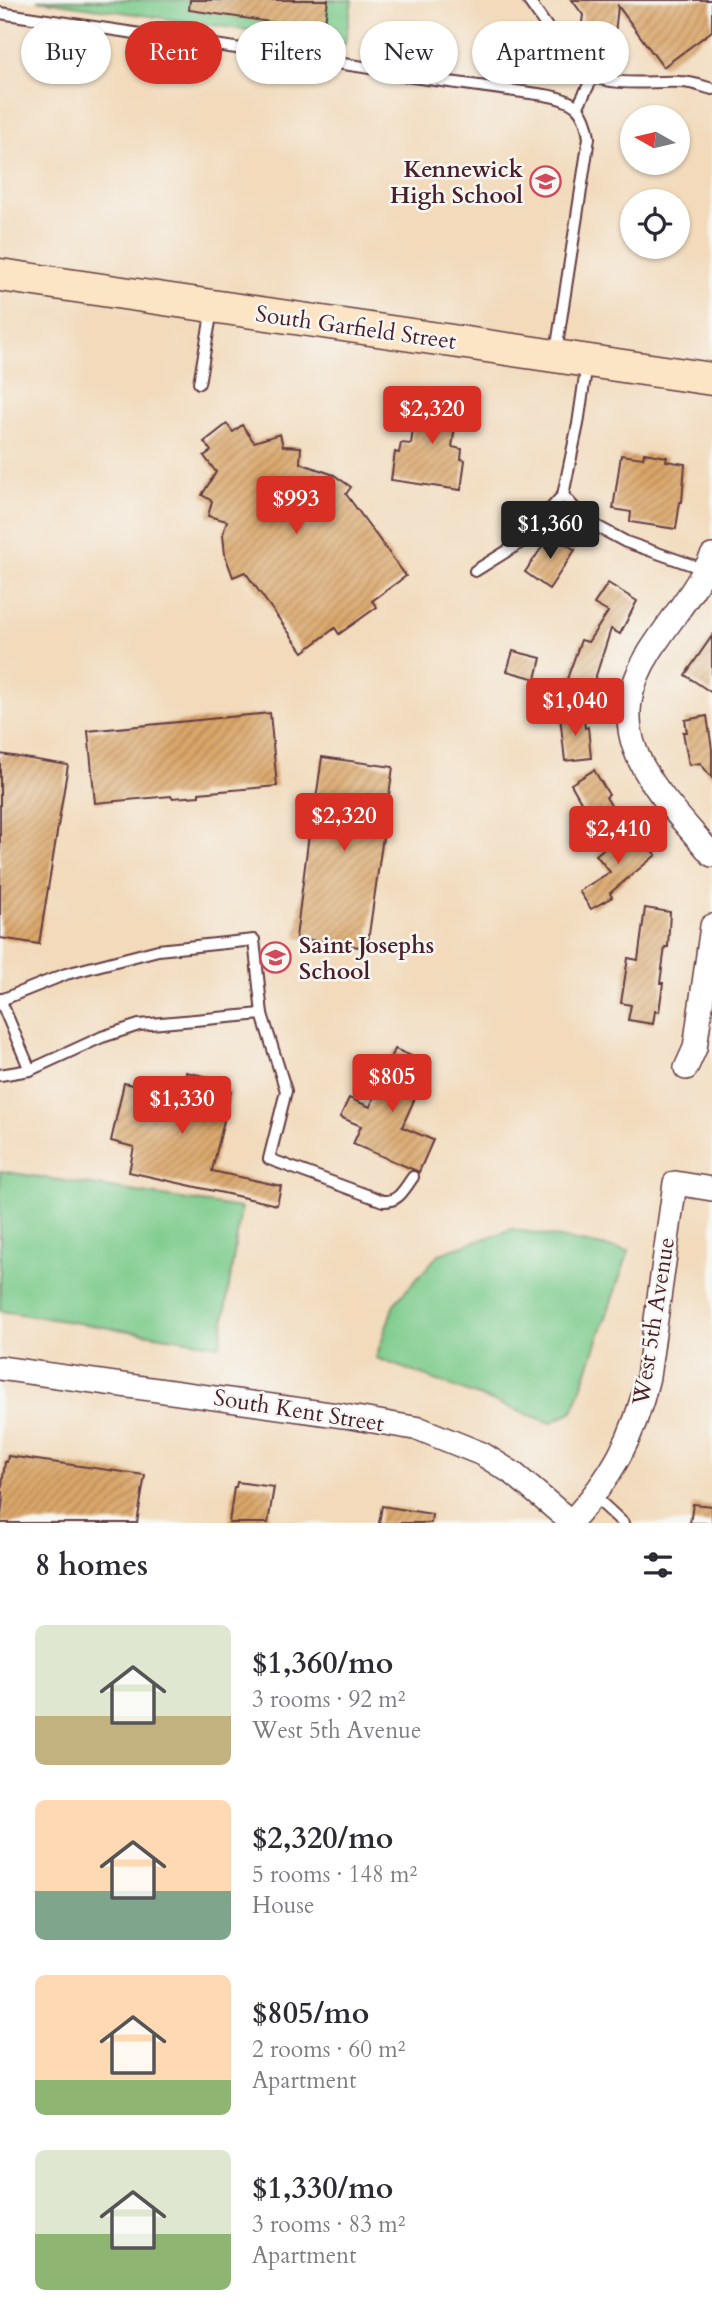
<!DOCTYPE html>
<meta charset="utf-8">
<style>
:root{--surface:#fff;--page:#f7f7f7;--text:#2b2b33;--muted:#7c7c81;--accent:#d93025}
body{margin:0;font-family:Cardo,serif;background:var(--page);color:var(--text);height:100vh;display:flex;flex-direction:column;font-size:26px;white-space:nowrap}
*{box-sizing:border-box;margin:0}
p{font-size:23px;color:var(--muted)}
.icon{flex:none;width:38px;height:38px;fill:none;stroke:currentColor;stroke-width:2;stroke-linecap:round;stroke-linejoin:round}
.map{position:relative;height:1523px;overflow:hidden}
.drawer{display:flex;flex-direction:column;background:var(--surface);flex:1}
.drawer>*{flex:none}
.hud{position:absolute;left:21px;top:21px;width:670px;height:63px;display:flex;gap:14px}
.needle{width:46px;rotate:278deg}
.controls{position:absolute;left:620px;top:105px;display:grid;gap:14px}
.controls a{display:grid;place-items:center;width:70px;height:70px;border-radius:50%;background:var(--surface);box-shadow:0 2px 5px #0004;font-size:35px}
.price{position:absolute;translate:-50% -60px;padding:0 16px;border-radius:7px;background:var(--accent);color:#fff;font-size:23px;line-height:46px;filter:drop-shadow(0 2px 4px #0008)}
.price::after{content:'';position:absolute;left:50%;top:42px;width:21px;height:16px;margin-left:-10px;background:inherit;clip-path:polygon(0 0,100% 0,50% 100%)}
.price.current{background:#222;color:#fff}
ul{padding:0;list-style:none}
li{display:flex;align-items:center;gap:21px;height:175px;padding:0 35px}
li span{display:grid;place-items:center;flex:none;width:196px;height:140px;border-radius:10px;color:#555}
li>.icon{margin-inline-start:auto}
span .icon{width:84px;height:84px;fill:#fffc;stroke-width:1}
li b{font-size:30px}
h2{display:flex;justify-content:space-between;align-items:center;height:84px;padding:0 35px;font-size:30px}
.chip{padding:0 24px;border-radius:32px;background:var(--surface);box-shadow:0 2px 5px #0004;font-size:24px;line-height:63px}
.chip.current{background:var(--accent);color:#fff}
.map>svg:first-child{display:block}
</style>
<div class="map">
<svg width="712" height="1523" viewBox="0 0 712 1523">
<defs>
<pattern id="building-hatch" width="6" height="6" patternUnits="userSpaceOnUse" patternTransform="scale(1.75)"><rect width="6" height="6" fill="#daa669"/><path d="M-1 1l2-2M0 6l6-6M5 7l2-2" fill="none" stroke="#b38757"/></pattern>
</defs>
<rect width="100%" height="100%" fill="#f6f6f2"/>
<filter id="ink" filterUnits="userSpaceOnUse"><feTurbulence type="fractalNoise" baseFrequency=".0143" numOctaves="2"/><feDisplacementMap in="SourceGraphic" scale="14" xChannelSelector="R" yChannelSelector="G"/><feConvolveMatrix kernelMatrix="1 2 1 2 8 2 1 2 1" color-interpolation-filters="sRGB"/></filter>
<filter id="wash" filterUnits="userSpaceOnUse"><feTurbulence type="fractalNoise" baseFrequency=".00686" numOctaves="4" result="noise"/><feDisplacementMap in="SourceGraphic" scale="28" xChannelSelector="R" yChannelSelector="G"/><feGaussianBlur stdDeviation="1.57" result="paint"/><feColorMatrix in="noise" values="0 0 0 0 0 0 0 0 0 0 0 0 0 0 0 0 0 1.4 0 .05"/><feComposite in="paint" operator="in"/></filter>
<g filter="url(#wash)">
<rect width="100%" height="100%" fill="#f2dabb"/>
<!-- garden -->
<g fill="#7aca8a" stroke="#62745a" stroke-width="2">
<path d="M 37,0 L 352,0 L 345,44 Z"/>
<path d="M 0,1171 L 241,1208 L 220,1345 L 0,1311 Z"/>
<path d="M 512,1229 L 629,1251 L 573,1411 L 551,1423 L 376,1358 L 394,1304 L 439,1254 Z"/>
</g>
<g id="blocks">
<!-- building -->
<g fill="url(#building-hatch)">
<path d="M 190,0 L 328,0 L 324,30 L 189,10 Z"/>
<path d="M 572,0 L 712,0 L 712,31 L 663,67 L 618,6 L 615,34 L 601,30 L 581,30 L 583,15 Z"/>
<path d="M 418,393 L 459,399 L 452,447 L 462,449 L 461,459 L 465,460 L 461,490 L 391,480 L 395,452 L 399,453 L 401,443 L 411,444 Z"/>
<path d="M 227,424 L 233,432 L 242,425 L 254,442 L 280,434 L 283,446 L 301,447 L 300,463 L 334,475 L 351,487 L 346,494 L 406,576 L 372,601 L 377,607 L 339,634 L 335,628 L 303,652 L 245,572 L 233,577 L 225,555 L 223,534 L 227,521 L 208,516 L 212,501 L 202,495 L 216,472 L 204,456 L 211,451 L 204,442 Z"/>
<path d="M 644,453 L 667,457 L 666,461 L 685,464 L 682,502 L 680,502 L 676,529 L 630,522 L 631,512 L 613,509 L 621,455 L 643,458 Z"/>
<path d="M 551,534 L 575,550 L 549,589 L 525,572 Z"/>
<path d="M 608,583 L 637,601 L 620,634 L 611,629 L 592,688 L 567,679 L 581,640 L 588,642 L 608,612 L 594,604 Z"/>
<path d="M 712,636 L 712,693 L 685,675 Z"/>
<path d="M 513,651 L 541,658 L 536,679 L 507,671 Z"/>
<path d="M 270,713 L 277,786 L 199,793 L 199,796 L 172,798 L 171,796 L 95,803 L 88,731 Z"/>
<path d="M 583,713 L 585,728 L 588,727 L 591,758 L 565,761 L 560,716 Z"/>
<path d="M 707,716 L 712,749 L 712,778 L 700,763 L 689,765 L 683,732 L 687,732 L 685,720 Z"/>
<path d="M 0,754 L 68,765 L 39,944 L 0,938 Z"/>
<path d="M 322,757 L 393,767 L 367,948 L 296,938 L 309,834 L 311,834 Z"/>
<path d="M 594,770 L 609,795 L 606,797 L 613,809 L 592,821 L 571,784 Z"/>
<path d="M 630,826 L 656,855 L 610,893 L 612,897 L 591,909 L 579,891 L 610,872 L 596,855 Z"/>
<path d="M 645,908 L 670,912 L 668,947 L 665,947 L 660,983 L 663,983 L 659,1012 L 655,1011 L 653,1024 L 628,1020 L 631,1005 L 621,1003 L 628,958 L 638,960 Z"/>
<path d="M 395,1049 L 430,1064 L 402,1127 L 433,1140 L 419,1172 L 353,1144 L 361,1126 L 340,1117 L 349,1098 L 370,1107 Z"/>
<path d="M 186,1072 L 209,1077 L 208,1085 L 231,1091 L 212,1171 L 281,1186 L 277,1205 L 129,1172 L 134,1147 L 111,1141 L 124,1083 L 167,1093 L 171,1077 L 184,1080 Z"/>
<path d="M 8,1456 L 145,1475 L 137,1523 L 0,1523 L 3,1499 L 3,1492 L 1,1492 L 5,1462 L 7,1462 Z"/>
<path d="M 237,1482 L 274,1487 L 268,1523 L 229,1523 L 234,1487 L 236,1487 Z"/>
<path d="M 693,1504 L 712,1506 L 712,1523 L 690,1523 Z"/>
<path d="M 382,1506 L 432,1514 L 431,1523 L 379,1523 Z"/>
</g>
</g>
</g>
<g filter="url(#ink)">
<use href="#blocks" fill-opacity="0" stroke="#633b41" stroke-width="2"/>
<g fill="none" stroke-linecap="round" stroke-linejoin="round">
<defs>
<g id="lane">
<path d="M 528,0 C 546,24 574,74 605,80 C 629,85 656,81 680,82 C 691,82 702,86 712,89"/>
<path d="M 0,13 L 377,69 L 398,75 L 545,95 C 574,100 585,107 589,138 L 556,352"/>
<path d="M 578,106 L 594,75 L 600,38"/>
<path d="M 199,383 L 212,310"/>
<path d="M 563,495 L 585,520 L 626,542 L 706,570"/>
<path d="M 475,571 L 520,543 L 563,495 L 578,424 L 587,363"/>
<path d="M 0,999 L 30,1070"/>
<path d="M 1,1000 L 66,974 L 158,950 L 254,940 L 262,1014 L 286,1091 L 269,1159 L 383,1201 C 399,1202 404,1189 413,1177"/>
<path d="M 0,1075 L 30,1070 L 102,1037 L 139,1025 L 262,1014"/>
<path d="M 594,1496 L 623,1523"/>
</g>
<g id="street">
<path d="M 712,556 C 696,590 671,619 651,650 C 594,738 659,791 712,855"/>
<path d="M 686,1068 L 695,1048 L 712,926"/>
<path d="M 0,1368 L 344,1416 L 420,1429 L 482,1454 L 514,1474 L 571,1522"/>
<path d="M 570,1523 C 612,1477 634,1438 648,1377 L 675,1183 L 712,1189"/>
</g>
<path id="secondary" d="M 0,275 L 712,379"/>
</defs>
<!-- lane casing -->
<use href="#lane" stroke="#633b41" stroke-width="14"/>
<!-- street casing -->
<use href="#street" stroke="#633b41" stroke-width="26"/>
<!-- secondary casing -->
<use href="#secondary" stroke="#633b41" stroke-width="35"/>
<!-- lane -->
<use href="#lane" stroke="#fff" stroke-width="10"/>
<!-- street -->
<use href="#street" stroke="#fff" stroke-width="23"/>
<!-- secondary -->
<use href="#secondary" stroke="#fce5c4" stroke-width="32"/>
</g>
</g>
<!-- icons -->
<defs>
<symbol id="school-ring" viewBox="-11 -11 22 22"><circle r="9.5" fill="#f6f6f2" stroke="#d1495b" stroke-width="1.5"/><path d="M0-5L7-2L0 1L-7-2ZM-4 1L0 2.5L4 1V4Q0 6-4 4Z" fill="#d1495b"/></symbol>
</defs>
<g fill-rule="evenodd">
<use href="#school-ring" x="528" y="164" width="35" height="35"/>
<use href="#school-ring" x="258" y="940" width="35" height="35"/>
</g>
<g text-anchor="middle" stroke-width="5" stroke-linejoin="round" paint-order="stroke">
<!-- poi labels -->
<g font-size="23" font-weight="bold" fill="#4a1f2b" stroke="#f6f6f2" text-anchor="end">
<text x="523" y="177">Kennewick<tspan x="523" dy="26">High School</tspan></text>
<text x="299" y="953" text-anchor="start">Saint Josephs<tspan x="299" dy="26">School</tspan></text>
</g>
<!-- street labels -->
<g font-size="23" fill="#4a1f2b" stroke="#f6f6f2">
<text transform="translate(356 327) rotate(8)" y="8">South Garfield Street</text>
<text transform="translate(653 1321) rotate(-81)" y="8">West 5th Avenue</text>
<text transform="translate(299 1410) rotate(9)" y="8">South Kent Street</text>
</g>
</g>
</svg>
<div class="controls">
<a><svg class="needle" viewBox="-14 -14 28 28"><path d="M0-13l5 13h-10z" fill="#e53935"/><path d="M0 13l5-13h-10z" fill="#7c7c81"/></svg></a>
<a><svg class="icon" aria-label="locate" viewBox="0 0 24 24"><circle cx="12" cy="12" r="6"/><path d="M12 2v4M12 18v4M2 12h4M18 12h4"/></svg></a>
</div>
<b class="price" style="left:432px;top:446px">$2,320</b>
<b class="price" style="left:296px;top:536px">$993</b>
<b class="price current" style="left:550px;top:561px">$1,360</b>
<b class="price" style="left:575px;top:738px">$1,040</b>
<b class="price" style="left:344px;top:853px">$2,320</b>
<b class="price" style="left:618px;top:866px">$2,410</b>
<b class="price" style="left:392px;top:1114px">$805</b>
<b class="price" style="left:182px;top:1136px">$1,330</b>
<div class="hud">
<a class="chip">Buy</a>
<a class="chip current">Rent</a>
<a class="chip">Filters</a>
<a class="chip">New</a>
<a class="chip">Apartment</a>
</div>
</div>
<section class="drawer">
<h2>8 homes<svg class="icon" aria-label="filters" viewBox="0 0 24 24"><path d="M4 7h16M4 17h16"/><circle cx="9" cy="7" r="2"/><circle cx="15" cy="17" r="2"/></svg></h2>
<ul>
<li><span style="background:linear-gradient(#dfe7d0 65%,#c2b280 0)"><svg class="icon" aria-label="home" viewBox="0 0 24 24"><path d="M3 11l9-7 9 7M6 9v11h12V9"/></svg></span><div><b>$1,360/mo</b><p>3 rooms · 92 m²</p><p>West 5th Avenue</p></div></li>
<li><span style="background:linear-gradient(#ffd9b3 65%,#7fa58c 0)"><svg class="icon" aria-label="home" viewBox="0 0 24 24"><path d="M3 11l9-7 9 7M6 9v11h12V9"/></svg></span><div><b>$2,320/mo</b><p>5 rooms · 148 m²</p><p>House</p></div></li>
<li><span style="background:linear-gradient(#ffd9b3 75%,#8fb573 0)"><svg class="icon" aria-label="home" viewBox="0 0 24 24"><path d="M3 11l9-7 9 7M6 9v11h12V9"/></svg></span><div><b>$805/mo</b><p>2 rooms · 60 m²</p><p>Apartment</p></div></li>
<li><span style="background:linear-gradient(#dfe7d0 60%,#8fb573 0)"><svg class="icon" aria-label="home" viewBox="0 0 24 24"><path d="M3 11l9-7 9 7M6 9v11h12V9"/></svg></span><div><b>$1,330/mo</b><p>3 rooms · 83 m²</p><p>Apartment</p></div></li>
</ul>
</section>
